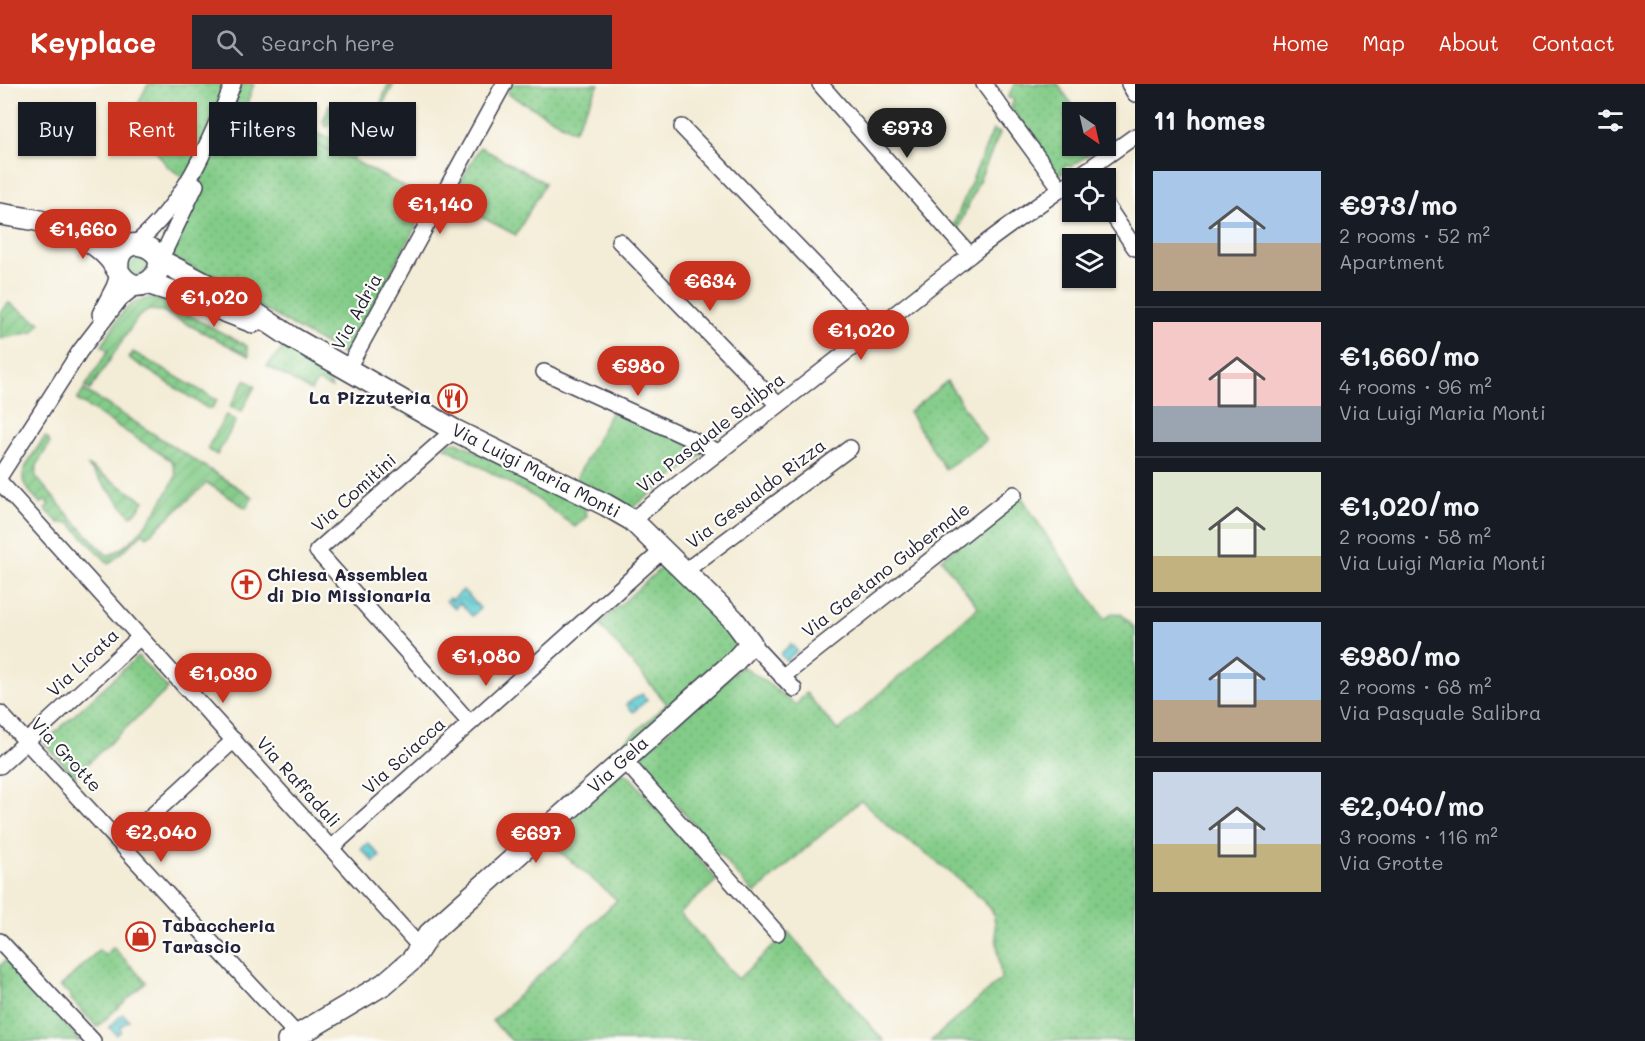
<!DOCTYPE html>
<meta charset="utf-8">
<style>
:root{--surface:#171b24;--page:#242831;--text:#f1f3f6;--muted:#9ea1a6;--line:#363941;--accent:#c8321e}
body{margin:0;font-family:Mali,sans-serif;background:var(--page);color:var(--text);height:100vh;display:flex;flex-direction:column;font-size:22px;white-space:nowrap}
*{box-sizing:border-box;margin:0}
p{font-size:20px;color:var(--muted)}
.icon{flex:none;width:33px;height:33px;fill:none;stroke:currentColor;stroke-width:2;stroke-linecap:round;stroke-linejoin:round}
.map{position:relative;flex:1;overflow:hidden}
.side{display:flex;flex-direction:column;background:var(--surface);width:510px}
.side>*{flex:none}
.banner{position:absolute;left:18px;top:18px;width:570px;height:54px;display:flex;gap:12px}
.needle{width:39px;rotate:146deg}
.fabs{position:absolute;left:1062px;top:18px;display:grid;gap:12px}
.fabs a{display:grid;place-items:center;width:54px;height:54px;border-radius:0px;background:var(--surface);box-shadow:0 2px 4px #0004;font-size:30px}
.price{position:absolute;translate:-50% -51px;padding:0 14px;border-radius:21px;background:var(--accent);color:#fff;font-size:20px;line-height:39px;filter:drop-shadow(0 2px 3px #0008)}
.price::after{content:'';position:absolute;left:50%;top:36px;width:18px;height:14px;margin-left:-9px;background:inherit;clip-path:polygon(0 0,100% 0,50% 100%)}
.price.current{background:#222;color:#fff}
ul{padding:0;list-style:none}
li{display:flex;align-items:center;gap:18px;height:150px;padding:0 18px}
li+li{border-top:2px solid var(--line)}
li span{display:grid;place-items:center;flex:none;width:168px;height:120px;border-radius:0px;color:#555}
li>.icon{margin-inline-start:auto}
span .icon{width:72px;height:72px;fill:#fffc;stroke-width:1}
li b{font-size:26px}
h2{display:flex;justify-content:space-between;align-items:center;height:72px;padding:0 18px;font-size:26px}
.pill{padding:0 21px;border-radius:0px;background:var(--surface);box-shadow:0 2px 4px #0004;font-size:21px;line-height:54px}
.pill.current{background:var(--accent);color:#fff}
header{display:flex;align-items:center;gap:36px;box-sizing:border-box;height:84px;padding:0 30px;background:var(--accent);color:#fff}
header strong{font-size:28px}
nav{display:flex;gap:33px;margin-inline-start:auto;font-size:21px}
.search{width:420px;height:54px;background:var(--page);display:flex;align-items:center;gap:15px;box-sizing:border-box;padding:0 21px;border-radius:0px;color:var(--muted);font-size:22px}
main{display:flex;flex:1;min-height:0}
.map>svg:first-child{display:block}
</style>
<header>
<strong>Keyplace</strong>
<div class="search"><svg class="icon" aria-label="search" viewBox="0 0 24 24"><circle cx="10" cy="10" r="6"/><path d="M15 15l6 6"/></svg>Search here</div>
<nav><a>Home</a><a>Map</a><a>About</a><a>Contact</a></nav>
</header>
<main>
<div class="map">
<svg width="1135" height="957" viewBox="0 0 1135 957">
<defs>
<pattern id="grass-dots" width="8" height="8" patternUnits="userSpaceOnUse" patternTransform="scale(1.5)"><rect width="8" height="8" fill="#83cc88"/><path d="M2 2h.1M6 6h.1" fill="none" stroke="#71af76" stroke-width="1.8" stroke-linecap="round"/></pattern>
<pattern id="garden-furrows" width="10" height="10" patternUnits="userSpaceOnUse" patternTransform="scale(1.5)"><rect width="10" height="10" fill="#83cc88"/><path d="M-1 1l2-2M0 10L10 0M9 11l2-2" fill="none" stroke="#71af76"/></pattern>
<pattern id="water-waves" width="16" height="10" patternUnits="userSpaceOnUse" patternTransform="scale(1.5)"><rect width="16" height="10" fill="#5dcad1"/><path d="M0 5q4-4 8 0t8 0" fill="none" stroke="#51adb4"/></pattern>
</defs>
<rect width="100%" height="100%" fill="#fdfcf7"/>
<filter id="ink" filterUnits="userSpaceOnUse"><feTurbulence type="fractalNoise" baseFrequency=".0167" numOctaves="2"/><feDisplacementMap in="SourceGraphic" scale="12" xChannelSelector="R" yChannelSelector="G"/><feConvolveMatrix kernelMatrix="1 2 1 2 8 2 1 2 1" color-interpolation-filters="sRGB"/></filter>
<filter id="wash" filterUnits="userSpaceOnUse"><feTurbulence type="fractalNoise" baseFrequency=".008" numOctaves="4" result="noise"/><feDisplacementMap in="SourceGraphic" scale="24" xChannelSelector="R" yChannelSelector="G"/><feGaussianBlur stdDeviation="1.35" result="paint"/><feColorMatrix in="noise" values="0 0 0 0 0 0 0 0 0 0 0 0 0 0 0 0 0 1.4 0 .05"/><feComposite in="paint" operator="in"/></filter>
<g filter="url(#wash)">
<rect width="100%" height="100%" fill="#f3ecd6"/>
<!-- grass -->
<g fill="url(#grass-dots)" stroke="#527762" stroke-width="1.5">
<path d="M 148,0 L 226,0 L 187,96 L 167,82 L 131,34 Z"/>
<path d="M 241,0 L 254,0 L 243,31 L 353,76 L 427,115 L 415,144 L 345,272 L 170,171 Z"/>
<path d="M 509,0 L 599,0 L 574,47 L 508,10 Z"/>
<path d="M 1014,0 L 1058,0 L 1077,28 L 1072,28 L 1072,62 L 1100,62 L 1071,83 L 1067,81 L 1062,84 L 1063,89 L 1058,92 L 1011,24 L 1014,15 L 1008,14 Z"/>
<path d="M 993,46 L 1000,49 L 957,147 L 953,142 Z"/>
<path d="M 480,63 L 545,99 L 516,151 L 450,117 Z"/>
<path d="M 288,259 C 307,273 323,280 332,304 L 319,298 L 315,300 L 311,307 L 267,282 Z"/>
<path d="M 947,297 L 986,357 L 945,385 L 909,328 Z"/>
<path d="M 614,323 L 702,366 L 703,370 L 632,424 L 576,395 Z"/>
<path d="M 457,358 L 583,419 L 587,432 L 575,443 L 533,412 L 445,363 L 450,359 Z"/>
<path d="M 1021,412 L 1051,459 L 1105,535 L 1113,529 L 1121,530 L 1135,544 L 1135,957 L 931,957 L 1001,895 L 994,831 L 991,825 L 972,806 L 921,765 L 898,751 L 861,716 L 754,810 L 637,675 L 741,582 L 758,592 L 796,621 L 806,609 L 838,647 L 978,523 L 941,475 L 992,436 L 995,437 L 999,433 L 999,430 Z"/>
<path d="M 667,482 L 729,546 L 734,555 L 735,565 L 568,719 L 562,713 L 667,620 L 599,540 L 662,483 Z"/>
<path d="M 138,572 L 168,605 L 74,692 L 44,659 Z"/>
<path d="M 620,690 L 625,690 L 631,694 L 717,796 L 680,829 L 738,895 L 788,848 L 884,957 L 512,957 L 492,937 L 617,816 L 546,756 Z"/>
<path d="M 113,863 L 146,898 L 97,943 L 70,914 L 71,911 L 60,903 L 99,866 L 105,871 Z"/>
<path d="M 6,876 L 80,957 L 0,957 L 0,882 Z"/>
</g>
<!-- garden -->
<g fill="url(#garden-furrows)" stroke="#527762" stroke-width="1.5">
<path d="M 388,0 L 394,0 L 353,76 L 284,47 L 295,41 L 353,63 L 365,35 L 378,27 Z"/>
<path d="M 329,21 L 336,24 L 328,43 L 325,42 L 323,37 Z"/>
<path d="M 131,170 L 148,173 L 150,183 L 140,193 L 128,189 L 126,177 Z"/>
<path d="M 152,214 L 164,218 L 247,262 L 249,272 L 162,227 L 149,226 L 138,233 L 90,306 L 85,303 L 108,267 L 102,262 C 115,240 124,215 152,214 Z"/>
<path d="M 9,219 L 40,239 L 33,248 L 0,255 L 0,238 L 3,234 L 0,231 L 0,228 Z"/>
<path d="M 133,268 L 217,316 L 212,324 L 207,324 L 129,274 Z"/>
<path d="M 245,296 L 255,302 L 241,328 L 230,323 Z"/>
<path d="M 84,306 L 253,413 L 246,424 L 207,399 L 147,453 L 143,449 L 109,480 L 70,439 L 59,439 L 45,425 L 49,421 L 45,416 L 41,420 C 35,413 25,405 23,396 C 20,386 39,362 45,353 L 48,355 L 50,359 C 45,369 33,382 36,393 L 72,435 L 106,470 L 109,471 C 140,458 161,421 176,392 L 172,377 L 77,316 Z"/>
<path d="M 226,331 L 236,337 L 217,371 L 207,365 Z"/>
<path d="M 87,381 L 144,417 L 137,427 L 131,432 Z"/>
</g>
<!-- water -->
<g fill="url(#water-waves)" stroke="#407686" stroke-width="1.5">
<path d="M 463,506 L 480,524 L 472,532 L 460,519 L 455,524 L 446,517 L 450,514 L 452,516 Z"/>
<path d="M 791,560 L 797,567 L 786,577 L 780,570 Z"/>
<path d="M 642,610 L 647,616 L 633,628 L 626,620 Z"/>
<path d="M 368,759 L 380,772 L 374,778 L 361,765 Z"/>
<path d="M 123,930 L 129,936 L 119,944 L 121,947 L 117,951 L 109,943 Z"/>
</g>
</g>
<g filter="url(#ink)">
<g fill="none" stroke-linecap="round" stroke-linejoin="round">
<defs>
<g id="street">
<path d="M 820,0 L 970,171"/>
<path d="M 984,0 L 1061,105"/>
<path d="M 1129,0 L 1135,10"/>
<path d="M 682,43 L 876,244"/>
<path d="M 1076,94 L 1135,52"/>
<path d="M 1106,121 L 1135,164"/>
<path d="M 619,157 L 778,321"/>
<path d="M 135,160 C 186,118 209,59 233,0"/>
<path d="M 159,182 L 163,170 L 196,101"/>
<path d="M 100,230 L 114,203 L 119,188"/>
<path d="M 347,286 L 504,0"/>
<path d="M 544,288 L 719,368"/>
<path d="M 454,346 L 317,467 L 470,639"/>
<path d="M 0,392 L 80,267 L 120,215 L 130,207 L 141,201"/>
<path d="M 0,398 L 421,864"/>
<path d="M 632,436 C 744,347 857,260 969,172 C 1002,145 1038,122 1072,97"/>
<path d="M 685,487 L 850,364"/>
<path d="M 751,559 L 794,605"/>
<path d="M 782,593 L 1014,410"/>
<path d="M 0,629 L 298,952"/>
<path d="M 624,676 L 777,849"/>
<path d="M 0,682 L 140,553"/>
<path d="M 121,760 L 234,656"/>
<path d="M 331,764 L 663,466"/>
<path d="M 0,857 L 93,957"/>
</g>
<g id="secondary">
<path d="M 0,130 L 36,136 L 81,148"/>
<path d="M 68,145 C 83,153 98,161 109,174 C 117,183 121,198 134,201 C 142,202 149,199 154,193 C 178,164 114,141 118,186"/>
<path d="M 158,173 L 165,179 L 234,215 L 291,253 L 454,346 L 606,421 L 632,436 L 733,535 L 751,559 L 734,578 L 429,850 L 412,876 L 384,900 L 288,957"/>
<path d="M 147,199 L 181,210 L 253,238"/>
</g>
</defs>
<!-- street casing -->
<use href="#street" stroke="#414052" stroke-width="18"/>
<!-- secondary casing -->
<use href="#secondary" stroke="#414052" stroke-width="24"/>
<!-- street -->
<use href="#street" stroke="#fff" stroke-width="15"/>
<!-- secondary -->
<use href="#secondary" stroke="#fff" stroke-width="21"/>
</g>
</g>
<!-- icons -->
<defs>
<symbol id="restaurant-ring" viewBox="-11 -11 22 22"><circle r="9.5" fill="#fdfcf7" stroke="#c8321e" stroke-width="1.5"/><path d="M-5-6h1v4h1v-4h1v4h1v-4h1v5L-1.5 .5V6h-2V.5L-5-1ZM5-6V6H3V1.5H1.5Q1.5-4 5-6Z" fill="#c8321e"/></symbol>
<symbol id="church-ring" viewBox="-11 -11 22 22"><circle r="9.5" fill="#fdfcf7" stroke="#c8321e" stroke-width="1.5"/><path d="M-1.2-6h2.4v3.5h3.3v2.4h-3.3V6h-2.4V-.1h-3.3v-2.4h3.3Z" fill="#c8321e"/></symbol>
<symbol id="shop-ring" viewBox="-11 -11 22 22"><circle r="9.5" fill="#fdfcf7" stroke="#c8321e" stroke-width="1.5"/><path d="M-5-2.5h2.3a2.7 3.5 0 0 1 5.4 0H5L5.5 6h-11ZM-1.5-2.5h3a1.5 2.3 0 0 0-3 0Z" fill="#c8321e"/></symbol>
</defs>
<g fill-rule="evenodd">
<use href="#restaurant-ring" x="436" y="298" width="33" height="33"/>
<use href="#church-ring" x="230" y="484" width="33" height="33"/>
<use href="#shop-ring" x="124" y="836" width="33" height="33"/>
</g>
<g text-anchor="middle" stroke-width="4.5" stroke-linejoin="round" paint-order="stroke">
<!-- street labels -->
<g font-size="18" fill="#22223b" stroke="#fdfcf7">
<text transform="translate(357 228) rotate(-61)" y="6">Via Adria</text>
<text transform="translate(711 349) rotate(-38)" y="6">Via Pasquale Salibra</text>
<text transform="translate(536 387) rotate(27)" y="6">Via Luigi Maria Monti</text>
<text transform="translate(354 409) rotate(-42)" y="6">Via Comitini</text>
<text transform="translate(756 410) rotate(-37)" y="6">Via Gesualdo Rizza</text>
<text transform="translate(886 486) rotate(-38)" y="6">Via Gaetano Gubernale</text>
<text transform="translate(83 579) rotate(-43)" y="6">Via Licata</text>
<text transform="translate(66 671) rotate(47)" y="6">Via Grotte</text>
<text transform="translate(404 672) rotate(-42)" y="6">Via Sciacca</text>
<text transform="translate(618 681) rotate(-42)" y="6">Via Gela</text>
<text transform="translate(298 698) rotate(48)" y="6">Via Raffadali</text>
</g>
<!-- poi labels -->
<g font-size="18" font-weight="bold" fill="#22223b" stroke="#fdfcf7" text-anchor="start">
<text x="431" y="320" text-anchor="end">La Pizzuteria</text>
<text x="267" y="497">Chiesa Assemblea<tspan x="267" dy="21">di Dio Missionaria</tspan></text>
<text x="162" y="848">Tabaccheria<tspan x="162" dy="21">Tarascio</tspan></text>
</g>
</g>
</svg>
<div class="fabs">
<a><svg class="needle" viewBox="-14 -14 28 28"><path d="M0-13l5 13h-10z" fill="#e53935"/><path d="M0 13l5-13h-10z" fill="#9ea1a6"/></svg></a>
<a><svg class="icon" aria-label="locate" viewBox="0 0 24 24"><circle cx="12" cy="12" r="6"/><path d="M12 2v4M12 18v4M2 12h4M18 12h4"/></svg></a>
<a><svg class="icon" aria-label="layers" viewBox="0 0 24 24"><path d="M12 4l9 5-9 5-9-5zM3 14l9 5 9-5"/></svg></a>
</div>
<b class="price current" style="left:907px;top:75px">€973</b>
<b class="price" style="left:440px;top:151px">€1,140</b>
<b class="price" style="left:83px;top:176px">€1,660</b>
<b class="price" style="left:710px;top:228px">€634</b>
<b class="price" style="left:214px;top:244px">€1,020</b>
<b class="price" style="left:861px;top:277px">€1,020</b>
<b class="price" style="left:638px;top:313px">€980</b>
<b class="price" style="left:486px;top:603px">€1,080</b>
<b class="price" style="left:223px;top:620px">€1,030</b>
<b class="price" style="left:161px;top:779px">€2,040</b>
<b class="price" style="left:536px;top:780px">€697</b>
<div class="banner">
<a class="pill">Buy</a>
<a class="pill current">Rent</a>
<a class="pill">Filters</a>
<a class="pill">New</a>
</div>
</div>
<section class="side">
<h2>11 homes<svg class="icon" aria-label="filters" viewBox="0 0 24 24"><path d="M4 7h16M4 17h16"/><circle cx="9" cy="7" r="2"/><circle cx="15" cy="17" r="2"/></svg></h2>
<ul>
<li><span style="background:linear-gradient(#a9c7e8 60%,#b9a48a 0)"><svg class="icon" aria-label="home" viewBox="0 0 24 24"><path d="M3 11l9-7 9 7M6 9v11h12V9"/></svg></span><div><b>€973/mo</b><p>2 rooms · 52 m²</p><p>Apartment</p></div></li>
<li><span style="background:linear-gradient(#f6c9c9 70%,#9aa5b1 0)"><svg class="icon" aria-label="home" viewBox="0 0 24 24"><path d="M3 11l9-7 9 7M6 9v11h12V9"/></svg></span><div><b>€1,660/mo</b><p>4 rooms · 96 m²</p><p>Via Luigi Maria Monti</p></div></li>
<li><span style="background:linear-gradient(#dfe7d0 70%,#c2b280 0)"><svg class="icon" aria-label="home" viewBox="0 0 24 24"><path d="M3 11l9-7 9 7M6 9v11h12V9"/></svg></span><div><b>€1,020/mo</b><p>2 rooms · 58 m²</p><p>Via Luigi Maria Monti</p></div></li>
<li><span style="background:linear-gradient(#a9c7e8 65%,#b9a48a 0)"><svg class="icon" aria-label="home" viewBox="0 0 24 24"><path d="M3 11l9-7 9 7M6 9v11h12V9"/></svg></span><div><b>€980/mo</b><p>2 rooms · 68 m²</p><p>Via Pasquale Salibra</p></div></li>
<li><span style="background:linear-gradient(#c9d6e8 60%,#c2b280 0)"><svg class="icon" aria-label="home" viewBox="0 0 24 24"><path d="M3 11l9-7 9 7M6 9v11h12V9"/></svg></span><div><b>€2,040/mo</b><p>3 rooms · 116 m²</p><p>Via Grotte</p></div></li>
</ul>
</section>
</main>
